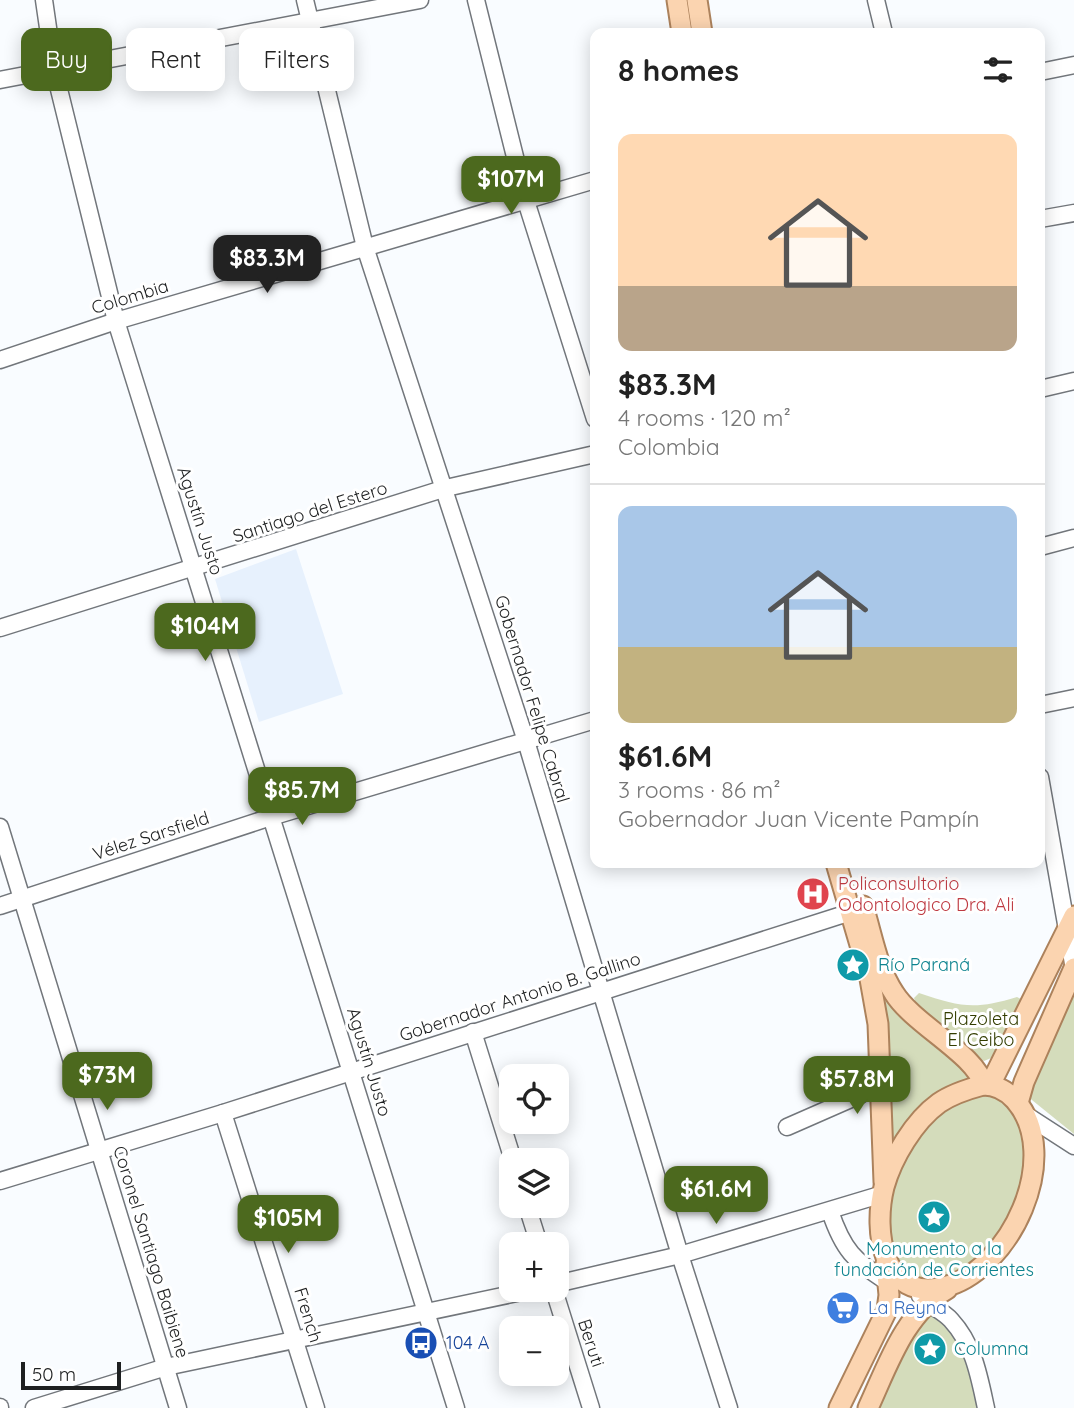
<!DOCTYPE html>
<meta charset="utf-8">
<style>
:root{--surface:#fff;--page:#f6f6f6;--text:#222;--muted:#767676;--line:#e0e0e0;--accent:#4c691e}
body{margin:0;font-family:Quicksand,sans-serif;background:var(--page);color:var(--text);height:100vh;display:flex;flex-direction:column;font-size:26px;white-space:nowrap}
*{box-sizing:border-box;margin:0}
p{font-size:23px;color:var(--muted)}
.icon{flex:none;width:38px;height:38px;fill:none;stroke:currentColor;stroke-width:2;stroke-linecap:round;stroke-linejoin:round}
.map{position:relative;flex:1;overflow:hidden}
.side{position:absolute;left:590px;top:28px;width:455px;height:840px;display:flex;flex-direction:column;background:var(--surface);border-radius:14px;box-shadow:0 4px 18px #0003}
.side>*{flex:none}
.guide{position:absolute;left:21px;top:28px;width:464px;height:63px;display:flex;gap:14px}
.buttons{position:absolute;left:499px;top:1064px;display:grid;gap:14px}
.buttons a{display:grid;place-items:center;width:70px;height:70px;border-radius:14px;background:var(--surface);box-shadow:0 4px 18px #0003;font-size:35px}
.scale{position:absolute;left:21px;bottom:18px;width:100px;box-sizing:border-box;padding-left:7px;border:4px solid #1e2021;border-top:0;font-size:19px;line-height:24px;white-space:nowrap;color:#1e2021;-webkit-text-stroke:5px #fff;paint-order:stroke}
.price{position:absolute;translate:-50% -60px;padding:0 16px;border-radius:14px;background:var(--accent);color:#fff;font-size:23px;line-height:46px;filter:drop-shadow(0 2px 4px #0008)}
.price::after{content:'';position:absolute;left:50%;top:42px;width:21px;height:16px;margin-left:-10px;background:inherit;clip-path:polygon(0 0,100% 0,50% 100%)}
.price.on{background:#222;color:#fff}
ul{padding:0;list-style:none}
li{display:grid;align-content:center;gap:14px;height:371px;padding:0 28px}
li+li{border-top:2px solid var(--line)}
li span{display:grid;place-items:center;height:217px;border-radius:14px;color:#555}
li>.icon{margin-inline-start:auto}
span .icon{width:126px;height:126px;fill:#fffc;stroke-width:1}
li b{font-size:30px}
h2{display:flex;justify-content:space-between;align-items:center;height:84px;padding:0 28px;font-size:30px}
.pill{padding:0 24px;border-radius:14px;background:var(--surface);box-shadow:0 4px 18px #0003;font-size:24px;line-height:63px}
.pill.on{background:var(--accent);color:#fff}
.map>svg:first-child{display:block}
</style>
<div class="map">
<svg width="1074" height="1408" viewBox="0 0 1074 1408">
<rect width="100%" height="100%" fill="#f9fcff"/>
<!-- built -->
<path fill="#e7f1fd" d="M 296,549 L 343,694 L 259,722 L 215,579 Z"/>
<!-- green -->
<g fill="#d4dcbb">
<path d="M 872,965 L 943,1051 L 968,1073 L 967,1080 L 897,1138 L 892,1138 Z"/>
<path d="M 1074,990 L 1074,1134 L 1027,1096 Z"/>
<path d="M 919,993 C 960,1007 975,1010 1017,997 L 1023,1000 L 996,1056 L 984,1061 L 919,1011 L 914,998 Z"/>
<path d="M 982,1094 L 993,1095 L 1015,1109 L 1026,1139 L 1023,1190 L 991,1249 L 947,1280 L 916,1279 L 904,1272 L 892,1251 L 889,1237 L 890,1202 L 900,1166 L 928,1123 L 954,1103 Z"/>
<path d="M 928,1315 C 962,1314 972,1383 977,1408 L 876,1408 L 915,1325 Z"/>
</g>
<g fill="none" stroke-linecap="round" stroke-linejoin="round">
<defs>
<g id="minor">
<path d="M 44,0 L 54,69 L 116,321 L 456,1408"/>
<path d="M 305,0 L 365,247 L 526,741 L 680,1255 L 729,1408"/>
<path d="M 476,0 L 526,201 L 595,419"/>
<path d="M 876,0 L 884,33"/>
<path d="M 1040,72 L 1074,65"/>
<path d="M 0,80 L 420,0"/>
<path d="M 1040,219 L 1074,213"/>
<path d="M 0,360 L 116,321 L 595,180"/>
<path d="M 1040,389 L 1074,381"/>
<path d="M 1040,547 L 1074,538"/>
<path d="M 0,628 L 446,488 L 595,454"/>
<path d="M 1040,705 L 1074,698"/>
<path d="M 1040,777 L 1074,969"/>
<path d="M 0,827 L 178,1408"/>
<path d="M 0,906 L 271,817 L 595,720"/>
<path d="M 473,1032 L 513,1160"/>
<path d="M 223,1113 L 316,1408"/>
<path d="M 1026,1115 L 1074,1146"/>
<path d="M 787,1127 L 860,1095 L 869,1082 L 878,1060"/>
<path d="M 0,1181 L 223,1113 L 851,912"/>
<path d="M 527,1206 L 539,1244"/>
<path d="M 830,1211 C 843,1250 854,1261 889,1283"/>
<path d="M 556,1284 L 680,1255 L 883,1194"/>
<path d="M 554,1290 L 591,1408"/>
<path d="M 920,1296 C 929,1306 942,1310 951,1320 C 974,1345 979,1376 986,1408"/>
<path d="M 0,1407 L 0,1408"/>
<path d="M 34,1408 L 166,1367 L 531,1290"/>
</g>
<g id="major">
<path d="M 677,0 L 682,33"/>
<path d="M 697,0 L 702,33"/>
<path d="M 836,863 L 870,979 L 878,1024 L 884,1182"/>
<path d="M 863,906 C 872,934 877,968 894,993 C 913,1024 978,1056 983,1085"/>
<path d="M 983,1085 C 996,1085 1007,1091 1015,1100 C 1064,1156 1010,1271 944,1287 C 882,1302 873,1231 884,1187 C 892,1158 914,1121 939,1103 C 952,1094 968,1089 983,1085 Z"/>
<path d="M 990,1085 L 1074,916"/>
<path d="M 1018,1103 L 1024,1082 L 1074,968"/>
<path d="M 839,1408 L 887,1310 L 889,1295 L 886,1263"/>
<path d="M 868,1408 C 888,1365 904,1314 947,1289"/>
</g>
</defs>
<!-- minor casing -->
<use href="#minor" stroke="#72767b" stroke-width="19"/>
<!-- major casing -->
<use href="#major" stroke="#ac825c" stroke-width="23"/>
<!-- minor -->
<use href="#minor" stroke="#fff" stroke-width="16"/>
<!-- major -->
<use href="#major" stroke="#fbd4b0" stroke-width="19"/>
</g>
<!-- icons -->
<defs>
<symbol id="hospital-disc" viewBox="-11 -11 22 22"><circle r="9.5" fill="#e0444e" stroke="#fff"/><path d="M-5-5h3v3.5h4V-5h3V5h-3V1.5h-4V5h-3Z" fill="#fff"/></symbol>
<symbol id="sight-disc" viewBox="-11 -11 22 22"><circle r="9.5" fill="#0f9aa8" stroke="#fff"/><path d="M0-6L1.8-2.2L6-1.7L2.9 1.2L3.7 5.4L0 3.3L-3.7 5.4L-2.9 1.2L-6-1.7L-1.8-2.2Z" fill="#fff"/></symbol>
<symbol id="supermarket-disc" viewBox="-11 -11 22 22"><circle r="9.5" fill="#3f7fe0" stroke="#fff"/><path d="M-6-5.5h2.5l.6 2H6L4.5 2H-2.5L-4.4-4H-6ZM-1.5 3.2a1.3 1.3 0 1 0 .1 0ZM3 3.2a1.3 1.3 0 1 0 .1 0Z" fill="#fff"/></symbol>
<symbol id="bus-disc" viewBox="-11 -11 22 22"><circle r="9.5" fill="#1a4fb4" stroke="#fff"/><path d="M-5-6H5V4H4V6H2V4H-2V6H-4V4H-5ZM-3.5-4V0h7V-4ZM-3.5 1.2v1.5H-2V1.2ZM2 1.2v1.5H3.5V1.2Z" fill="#fff"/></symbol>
</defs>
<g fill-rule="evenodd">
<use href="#hospital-disc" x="794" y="875" width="38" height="38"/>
<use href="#sight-disc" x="834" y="946" width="38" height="38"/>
<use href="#sight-disc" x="915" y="1198" width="38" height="38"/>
<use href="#supermarket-disc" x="824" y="1289" width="38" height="38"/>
<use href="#bus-disc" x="402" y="1324" width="38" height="38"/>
<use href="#sight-disc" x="911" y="1330" width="38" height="38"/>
</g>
<g text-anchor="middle" stroke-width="6" stroke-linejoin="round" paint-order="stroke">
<!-- street labels -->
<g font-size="18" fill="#1e2021" stroke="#fff">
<text transform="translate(130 297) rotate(-17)" y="6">Colombia</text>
<text transform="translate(310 512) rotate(-18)" y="6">Santiago del Estero</text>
<text transform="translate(200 521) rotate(72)" y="6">Agustín Justo</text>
<text transform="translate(532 699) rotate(73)" y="6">Gobernador Felipe Cabral</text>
<text transform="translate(151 836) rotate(-18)" y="6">Vélez Sarsfield</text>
<text transform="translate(520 997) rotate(-18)" y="6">Gobernador Antonio B. Gallino</text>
<text transform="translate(369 1062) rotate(73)" y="6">Agustín Justo</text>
<text transform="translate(151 1252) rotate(73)" y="6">Coronel Santiago Baibiene</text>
<text transform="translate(308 1315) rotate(73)" y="6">French</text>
<text transform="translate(591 1343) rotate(72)" y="6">Beruti</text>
</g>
<!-- health labels -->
<g font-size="18" fill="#be3a42" stroke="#fff" text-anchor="start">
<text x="838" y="890">Policonsultorio<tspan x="838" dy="21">Odontologico Dra. Ali</tspan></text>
</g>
<!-- culture labels -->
<g font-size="18" fill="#0d838f" stroke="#fff" text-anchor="start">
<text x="878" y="971">Río Paraná</text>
<text x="934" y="1255" text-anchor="middle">Monumento a la<tspan x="934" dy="21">fundación de Corrientes</tspan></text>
<text x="954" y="1355">Columna</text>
</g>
<!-- park labels -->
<g font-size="18" fill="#333d00" stroke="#fff">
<text x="981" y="1025">Plazoleta<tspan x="981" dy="21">El Ceibo</tspan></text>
</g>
<!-- shop labels -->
<g font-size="18" fill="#366cbe" stroke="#fff" text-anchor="start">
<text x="868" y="1314">La Reyna</text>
</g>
<!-- transit labels -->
<g font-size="18" fill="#164399" stroke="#fff" text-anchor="start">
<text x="446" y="1349">104 A</text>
</g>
</g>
</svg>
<div class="buttons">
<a><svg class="icon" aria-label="locate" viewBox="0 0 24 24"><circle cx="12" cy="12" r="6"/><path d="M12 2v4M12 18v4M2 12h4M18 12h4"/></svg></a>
<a><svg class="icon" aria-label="layers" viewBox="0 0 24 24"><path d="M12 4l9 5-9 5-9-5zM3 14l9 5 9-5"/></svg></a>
<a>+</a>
<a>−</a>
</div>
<div class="scale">50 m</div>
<b class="price" style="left:511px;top:216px">$107M</b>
<b class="price on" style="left:267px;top:295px">$83.3M</b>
<b class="price" style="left:205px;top:663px">$104M</b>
<b class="price" style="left:302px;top:827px">$85.7M</b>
<b class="price" style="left:107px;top:1112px">$73M</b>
<b class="price" style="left:857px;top:1116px">$57.8M</b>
<b class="price" style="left:716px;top:1226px">$61.6M</b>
<b class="price" style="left:288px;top:1255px">$105M</b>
<div class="guide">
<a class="pill on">Buy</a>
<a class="pill">Rent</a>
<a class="pill">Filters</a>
</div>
<section class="side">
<h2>8 homes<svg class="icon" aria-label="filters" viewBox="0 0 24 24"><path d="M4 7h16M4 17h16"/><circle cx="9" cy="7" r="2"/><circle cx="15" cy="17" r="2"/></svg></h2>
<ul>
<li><span style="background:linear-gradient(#ffd9b3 70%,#b9a48a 0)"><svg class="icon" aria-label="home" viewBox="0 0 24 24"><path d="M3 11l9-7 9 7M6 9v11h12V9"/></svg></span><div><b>$83.3M</b><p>4 rooms · 120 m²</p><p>Colombia</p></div></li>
<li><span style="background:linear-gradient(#a9c7e8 65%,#c2b280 0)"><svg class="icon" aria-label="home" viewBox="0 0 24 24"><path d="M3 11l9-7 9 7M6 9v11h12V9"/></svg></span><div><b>$61.6M</b><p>3 rooms · 86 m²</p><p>Gobernador Juan Vicente Pampín</p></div></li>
</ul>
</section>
</div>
